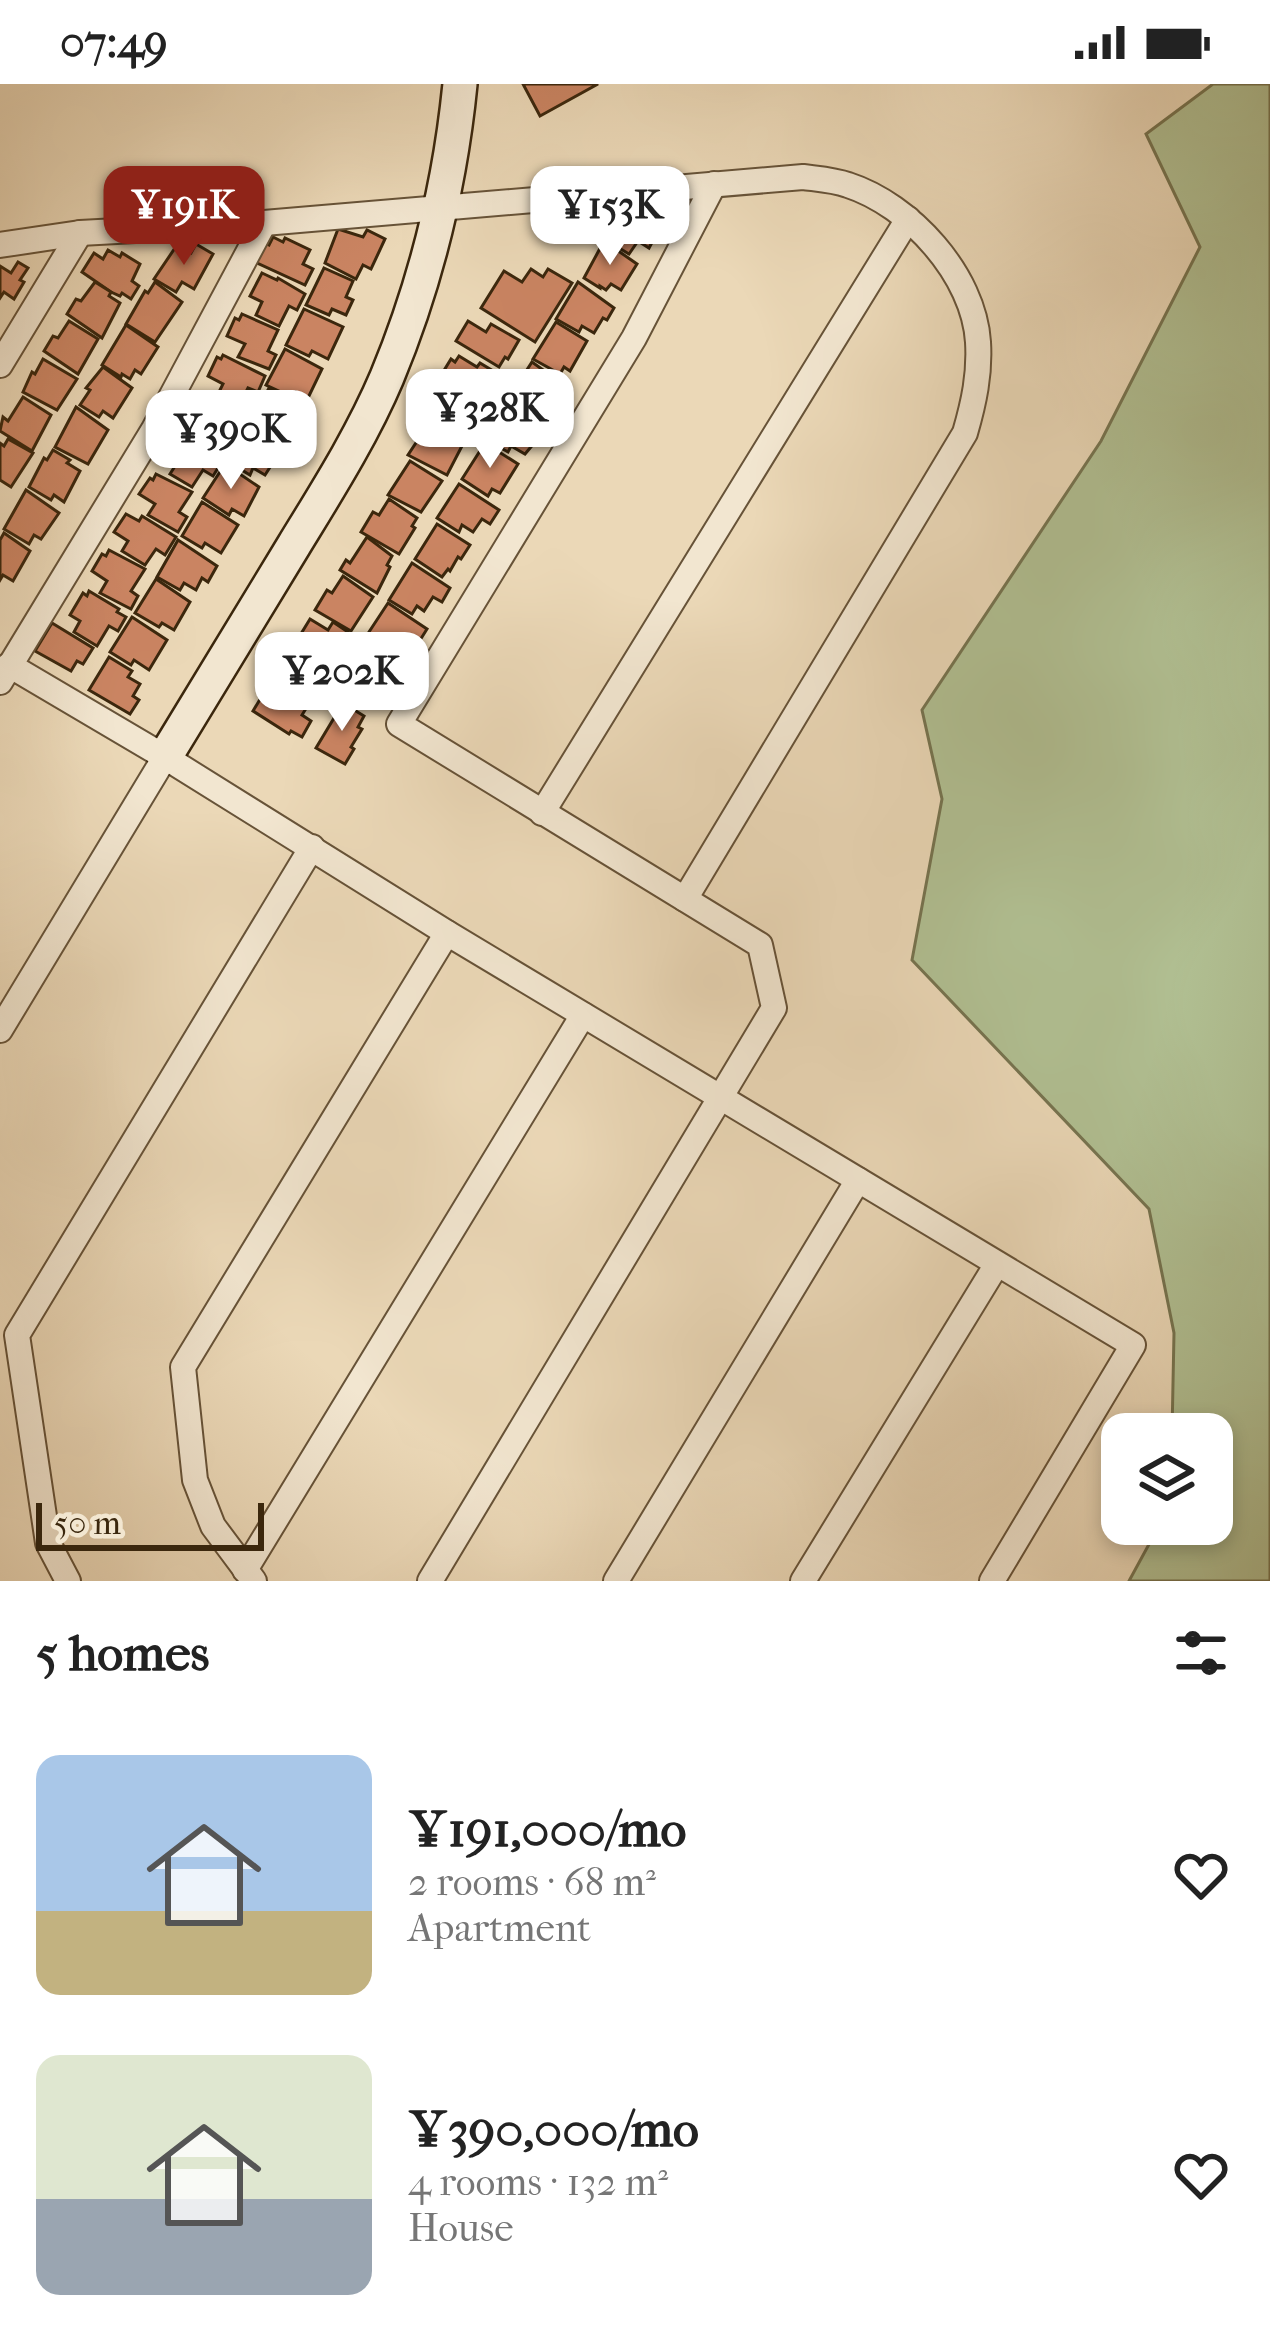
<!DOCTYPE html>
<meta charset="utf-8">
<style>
:root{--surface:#fff;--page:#f2f2f2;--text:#222;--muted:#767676;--accent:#8f2418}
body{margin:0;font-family:"IM FELL French Canon",serif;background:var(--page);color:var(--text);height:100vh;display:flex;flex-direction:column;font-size:45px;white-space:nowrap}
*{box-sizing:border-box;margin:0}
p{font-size:39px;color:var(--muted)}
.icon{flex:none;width:66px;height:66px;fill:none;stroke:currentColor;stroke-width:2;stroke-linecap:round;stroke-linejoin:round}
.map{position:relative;height:1497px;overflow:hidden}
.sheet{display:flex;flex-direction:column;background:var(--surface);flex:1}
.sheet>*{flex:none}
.fabs{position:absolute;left:1101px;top:1329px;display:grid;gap:24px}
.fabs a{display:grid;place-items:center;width:132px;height:132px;border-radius:24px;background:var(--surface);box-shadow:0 6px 18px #0003;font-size:60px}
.scale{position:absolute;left:36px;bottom:30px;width:228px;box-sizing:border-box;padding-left:12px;border:6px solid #3b270d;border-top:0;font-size:33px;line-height:42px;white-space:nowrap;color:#3b270d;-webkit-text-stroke:9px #f2e6d0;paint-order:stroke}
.price{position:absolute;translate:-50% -102px;padding:0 27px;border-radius:24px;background:#fff;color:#222;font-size:39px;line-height:78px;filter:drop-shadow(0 3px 6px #0008)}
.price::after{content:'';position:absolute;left:50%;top:72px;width:36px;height:27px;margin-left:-18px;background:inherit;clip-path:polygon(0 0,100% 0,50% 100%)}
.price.active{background:var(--accent);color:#fff}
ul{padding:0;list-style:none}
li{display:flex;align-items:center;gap:36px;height:300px;padding:0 36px}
li span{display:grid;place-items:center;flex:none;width:336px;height:240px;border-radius:24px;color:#555}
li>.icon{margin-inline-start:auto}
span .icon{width:144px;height:144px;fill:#fffc;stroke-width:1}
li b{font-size:51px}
h2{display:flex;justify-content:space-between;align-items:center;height:144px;padding:0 36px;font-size:51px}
.status{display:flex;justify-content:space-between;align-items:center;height:84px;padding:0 60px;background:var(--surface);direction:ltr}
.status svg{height:33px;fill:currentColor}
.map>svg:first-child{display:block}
</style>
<div class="status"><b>07:49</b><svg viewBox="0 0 49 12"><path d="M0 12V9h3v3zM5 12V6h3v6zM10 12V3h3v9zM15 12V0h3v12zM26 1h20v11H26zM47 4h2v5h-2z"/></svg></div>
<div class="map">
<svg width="1270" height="1497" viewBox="0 0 1270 1497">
<rect width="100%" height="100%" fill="#ebd8b7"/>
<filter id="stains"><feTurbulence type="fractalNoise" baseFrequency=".00167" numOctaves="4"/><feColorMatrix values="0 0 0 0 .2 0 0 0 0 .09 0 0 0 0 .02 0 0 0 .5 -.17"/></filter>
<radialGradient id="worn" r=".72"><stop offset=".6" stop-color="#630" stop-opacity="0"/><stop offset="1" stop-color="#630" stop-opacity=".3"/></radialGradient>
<!-- green -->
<path fill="#b1c093" stroke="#767450" stroke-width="3" d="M 1213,0 L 1270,0 L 1270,1497 L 1129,1497 L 1160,1440 L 1212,1440 L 1212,1350 L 1172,1350 L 1174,1249 L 1149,1125 L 912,876 L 942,715 L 922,626 L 1101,357 L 1200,163 L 1146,50 Z"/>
<!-- building -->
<g fill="#ca8462" stroke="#3b270d" stroke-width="3">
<path d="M 523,0 L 598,0 L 540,32 Z"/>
<path d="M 625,125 L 639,134 L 641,131 L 648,135 L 653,126 L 665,134 L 649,164 L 638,157 L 629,170 L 606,156 Z"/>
<path d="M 338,145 L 363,153 L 367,146 L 385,155 L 371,185 L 363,181 L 356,195 L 325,179 Z"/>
<path d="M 273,153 L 283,158 L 285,154 L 310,166 L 303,180 L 313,185 L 305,201 L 255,178 L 265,159 L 269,161 Z"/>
<path d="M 604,157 L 637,180 L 621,206 L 611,200 L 606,206 L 600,202 L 600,204 L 584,194 Z"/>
<path d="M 196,160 L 213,170 L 194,205 L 182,198 L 176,208 L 154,195 L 177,161 L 191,169 Z"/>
<path d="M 108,166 L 120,173 L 122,169 L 140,180 L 132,197 L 139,202 L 131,215 L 122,209 L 120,212 L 111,208 L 82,188 L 94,169 L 103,175 Z"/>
<path d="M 18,178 L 28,184 L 20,196 L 24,198 L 14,215 L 4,208 L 0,214 L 0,182 L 11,189 Z"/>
<path d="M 324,184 L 353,197 L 346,213 L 353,216 L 346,231 L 332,225 L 329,231 L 306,221 Z"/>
<path d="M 531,185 L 543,193 L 548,185 L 572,199 L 535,258 L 481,224 L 504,187 L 522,198 Z"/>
<path d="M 262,189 L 277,196 L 278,194 L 305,210 L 297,226 L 289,222 L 279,242 L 256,231 L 262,218 L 250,212 Z"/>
<path d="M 95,198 L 111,208 L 109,212 L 120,219 L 102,254 L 67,230 L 76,215 L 81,217 Z"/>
<path d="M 155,198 L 182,218 L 155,258 L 126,240 L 145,207 L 148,209 Z"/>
<path d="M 578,198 L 614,224 L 607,236 L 603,234 L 594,249 L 582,242 L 579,248 L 556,235 Z"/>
<path d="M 304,225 L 343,243 L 328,275 L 312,267 L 309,272 L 286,261 Z"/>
<path d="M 242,230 L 278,246 L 268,267 L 276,271 L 269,285 L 238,273 L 245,260 L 227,252 L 235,234 L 239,236 Z"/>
<path d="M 69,237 L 98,255 L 78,290 L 44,267 L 53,252 L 58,254 Z"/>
<path d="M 468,237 L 486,248 L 491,240 L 519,256 L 508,275 L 505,273 L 499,283 L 456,257 Z"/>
<path d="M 556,238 L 587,257 L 570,287 L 564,283 L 560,290 L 533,275 Z"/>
<path d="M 126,241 L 158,263 L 141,290 L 135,286 L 130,295 L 122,290 L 121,293 L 102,281 Z"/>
<path d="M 285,265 L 322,285 L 308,314 L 296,308 L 294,314 L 266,301 Z"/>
<path d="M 223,271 L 265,292 L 258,308 L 248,304 L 239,322 L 217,312 L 223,300 L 208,292 L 217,273 L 221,275 Z"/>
<path d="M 459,272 L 477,283 L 480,279 L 503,293 L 485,319 L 440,293 L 451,275 L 455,278 Z"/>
<path d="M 43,275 L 77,295 L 57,326 L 23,308 L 32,288 L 35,290 Z"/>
<path d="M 532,278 L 568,304 L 559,318 L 555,316 L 547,329 L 535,321 L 530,328 L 509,314 Z"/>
<path d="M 103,283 L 132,304 L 113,334 L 103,327 L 99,333 L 80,321 L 90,306 L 86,304 Z"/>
<path d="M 450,302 L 477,321 L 469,333 L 481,342 L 472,358 L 430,333 L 435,319 L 442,315 Z"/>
<path d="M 269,304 L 306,327 L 290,355 L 276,346 L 271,353 L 249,339 Z"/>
<path d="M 205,311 L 237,328 L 225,349 L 232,355 L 224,369 L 195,355 L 203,341 L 187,332 L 197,314 L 202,316 Z"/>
<path d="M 23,313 L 51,331 L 32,367 L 0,347 L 3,333 L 8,337 Z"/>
<path d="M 508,321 L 546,345 L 525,370 L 511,362 L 508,368 L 487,356 Z"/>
<path d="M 76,323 L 108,346 L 88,380 L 55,363 Z"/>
<path d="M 429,339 L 463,360 L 447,391 L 408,371 Z"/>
<path d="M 248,344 L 276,359 L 267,373 L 274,377 L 265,391 L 253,384 L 250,391 L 227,377 Z"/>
<path d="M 182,349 L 223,376 L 213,392 L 203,386 L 192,403 L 170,390 L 177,379 L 166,369 L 176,352 L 179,354 Z"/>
<path d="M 8,355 L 33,369 L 11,403 L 0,396 L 0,359 L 4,362 Z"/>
<path d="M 485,359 L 518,380 L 500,409 L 492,405 L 488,412 L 462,395 Z"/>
<path d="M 53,366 L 70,376 L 67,379 L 80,387 L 64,418 L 54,411 L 51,416 L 29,403 L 44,374 L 47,376 Z"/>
<path d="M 410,377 L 442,397 L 421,428 L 388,411 Z"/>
<path d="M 225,380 L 259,403 L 244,432 L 232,425 L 229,431 L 203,414 Z"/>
<path d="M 156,390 L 192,408 L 179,428 L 187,433 L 178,448 L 148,431 L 155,420 L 139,410 L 150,394 L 153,396 Z"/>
<path d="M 459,400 L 499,426 L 490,440 L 482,435 L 473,448 L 462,441 L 459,448 L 437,434 Z"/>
<path d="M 26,406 L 59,429 L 41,455 L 34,451 L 29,460 L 4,445 Z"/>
<path d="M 389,415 L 417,434 L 412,442 L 415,444 L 399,470 L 361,448 L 373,428 L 379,431 Z"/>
<path d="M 202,418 L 238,441 L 221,469 L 205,459 L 202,464 L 182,452 Z"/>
<path d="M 126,430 L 139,437 L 142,432 L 176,453 L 165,471 L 156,465 L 145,481 L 122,467 L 128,457 L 114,448 Z"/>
<path d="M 437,440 L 470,461 L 461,475 L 458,473 L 450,487 L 448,485 L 442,493 L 415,475 Z"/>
<path d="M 4,449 L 30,467 L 13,497 L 3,491 L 0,496 L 0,456 Z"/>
<path d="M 367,453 L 392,472 L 387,481 L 390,483 L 377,509 L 340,486 L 346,476 L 350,479 Z"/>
<path d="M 178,456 L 217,482 L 208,498 L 202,494 L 196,506 L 184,499 L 180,506 L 157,493 Z"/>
<path d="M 109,466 L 145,485 L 131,507 L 138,512 L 131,525 L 100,509 L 107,497 L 92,487 L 102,470 L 106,472 Z"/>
<path d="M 412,479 L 450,504 L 442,518 L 433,513 L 424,527 L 417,522 L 412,530 L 389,516 Z"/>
<path d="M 343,492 L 373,513 L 351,547 L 315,526 L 327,506 L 332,509 Z"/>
<path d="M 156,495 L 190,518 L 174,546 L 162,539 L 159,543 L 135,529 Z"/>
<path d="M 89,507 L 119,525 L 117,528 L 126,533 L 118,547 L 109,542 L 97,562 L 74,548 L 80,537 L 70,531 L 83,509 L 87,512 Z"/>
<path d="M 388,519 L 427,545 L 417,561 L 411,557 L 403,569 L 390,562 L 386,568 L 365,554 Z"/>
<path d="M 132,533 L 167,556 L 149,586 L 134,576 L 131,581 L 110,568 Z"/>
<path d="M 310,535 L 328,546 L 333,538 L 348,548 L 350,552 L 343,563 L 351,568 L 341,583 L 296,558 Z"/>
<path d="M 52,539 L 93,564 L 83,580 L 77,577 L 71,587 L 35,567 Z"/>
<path d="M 375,564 L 402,582 L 370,624 L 347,610 Z"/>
<path d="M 290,572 L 305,582 L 310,573 L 338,590 L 334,596 L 338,599 L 331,610 L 327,608 L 321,619 L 276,593 Z"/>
<path d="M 109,573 L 132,587 L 128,593 L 140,600 L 133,612 L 139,616 L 130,630 L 89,606 Z"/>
<path d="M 271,604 L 288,614 L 292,607 L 310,618 L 302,631 L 311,637 L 302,653 L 291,647 L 289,650 L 253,627 L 265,607 L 268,609 Z"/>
<path d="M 343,619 L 364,632 L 358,643 L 362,645 L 351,663 L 354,665 L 345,680 L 316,664 Z"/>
</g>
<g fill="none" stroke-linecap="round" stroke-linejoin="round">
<defs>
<g id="street">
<path d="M 0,161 L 80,149 L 264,139 L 803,93 C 818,95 834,96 848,101 C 910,121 974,191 978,258 C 980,290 974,318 965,349 L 685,815"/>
<path d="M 0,281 L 80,149"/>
<path d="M 9,581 L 165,673 L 447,849 L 1133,1261 L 992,1497"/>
<path d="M 0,598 L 154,345 L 264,139"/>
<path d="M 542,729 L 908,135"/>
<path d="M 0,946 L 165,673"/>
<path d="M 245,1486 L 583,931"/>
<path d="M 68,1497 L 48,1459 L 17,1251 L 312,763"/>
<path d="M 254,1497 L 213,1442 L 195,1396 L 183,1283 L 447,849"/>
<path d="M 430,1497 L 774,924 L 760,861 L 399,640 L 634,254 L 714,100"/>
<path d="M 616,1497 L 858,1096"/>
<path d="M 803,1497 L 997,1180"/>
</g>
<path id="secondary" d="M 165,673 C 208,603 251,532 294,461 C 327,407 362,352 387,293 C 426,199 450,101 460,0"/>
</defs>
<!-- street casing -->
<use href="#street" stroke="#675338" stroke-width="28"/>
<!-- secondary casing -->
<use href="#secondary" stroke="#3b270d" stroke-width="38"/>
<!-- street -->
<use href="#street" stroke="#f2e6d0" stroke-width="24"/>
<!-- secondary -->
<use href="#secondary" stroke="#f2e6d0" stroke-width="33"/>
</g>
<rect width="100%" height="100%" filter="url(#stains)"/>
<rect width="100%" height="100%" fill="url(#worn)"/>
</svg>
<div class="fabs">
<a><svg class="icon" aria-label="layers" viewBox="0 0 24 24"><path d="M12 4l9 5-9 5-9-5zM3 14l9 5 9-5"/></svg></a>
</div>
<div class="scale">50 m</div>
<b class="price active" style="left:184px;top:184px">¥191K</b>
<b class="price" style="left:610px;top:184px">¥153K</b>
<b class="price" style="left:490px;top:387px">¥328K</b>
<b class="price" style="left:231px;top:408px">¥390K</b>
<b class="price" style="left:342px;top:650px">¥202K</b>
</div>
<section class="sheet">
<h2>5 homes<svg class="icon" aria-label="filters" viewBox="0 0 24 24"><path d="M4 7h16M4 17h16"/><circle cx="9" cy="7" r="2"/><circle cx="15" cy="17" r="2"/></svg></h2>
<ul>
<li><span style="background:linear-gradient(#a9c7e8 65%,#c2b280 0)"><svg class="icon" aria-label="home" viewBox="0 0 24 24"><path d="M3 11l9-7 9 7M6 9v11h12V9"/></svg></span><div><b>¥191,000/mo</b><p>2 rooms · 68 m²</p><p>Apartment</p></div><svg class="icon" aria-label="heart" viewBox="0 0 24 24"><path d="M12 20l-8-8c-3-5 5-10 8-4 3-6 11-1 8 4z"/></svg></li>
<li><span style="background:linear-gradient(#dfe7d0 60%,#9aa5b1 0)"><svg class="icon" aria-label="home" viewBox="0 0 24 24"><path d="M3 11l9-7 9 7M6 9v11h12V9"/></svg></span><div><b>¥390,000/mo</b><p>4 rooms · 132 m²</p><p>House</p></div><svg class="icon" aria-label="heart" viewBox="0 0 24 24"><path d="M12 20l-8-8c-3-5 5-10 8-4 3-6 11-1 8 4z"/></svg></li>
</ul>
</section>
